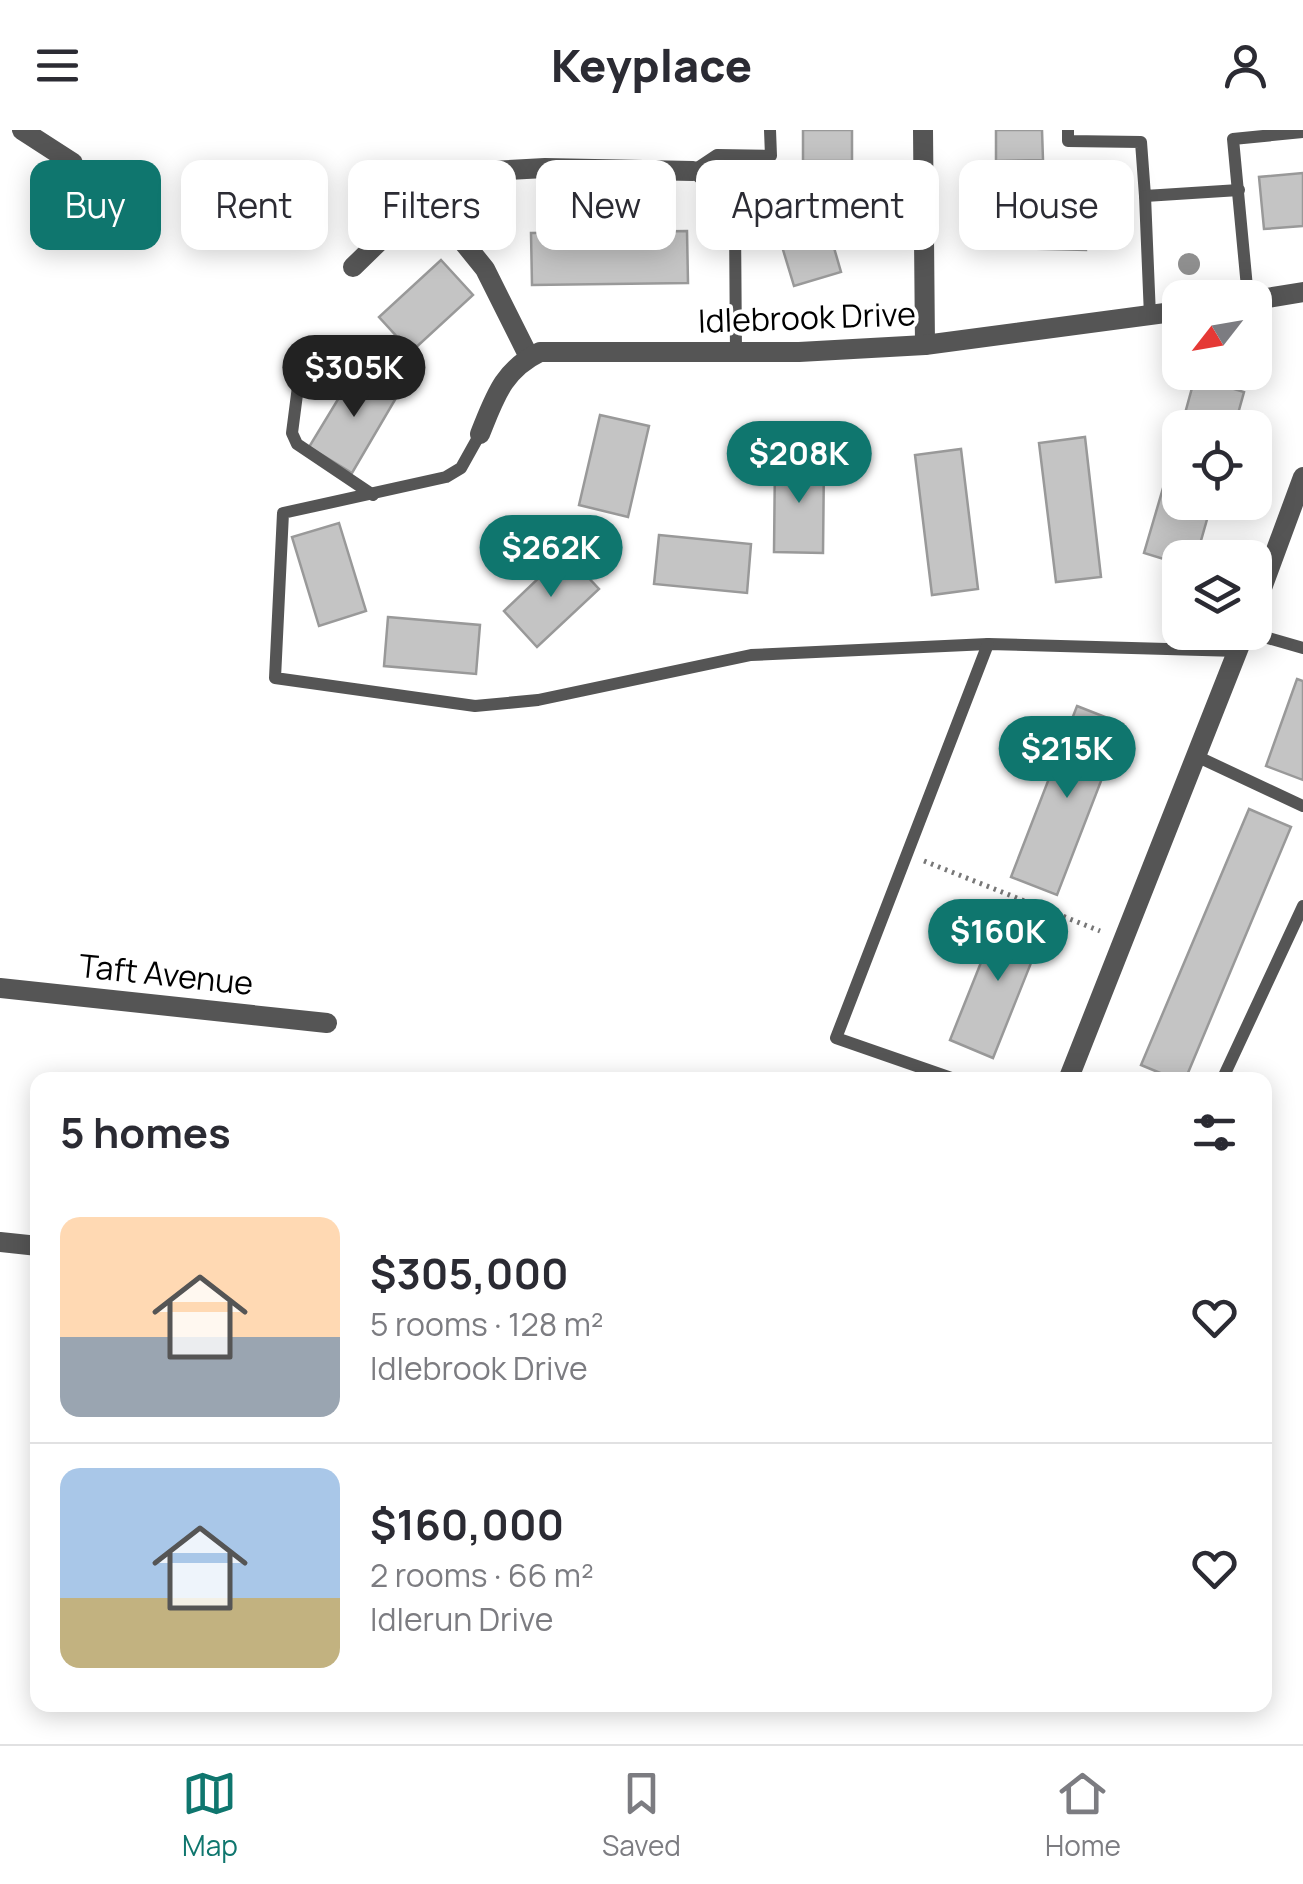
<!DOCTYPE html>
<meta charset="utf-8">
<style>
:root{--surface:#fff;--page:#f2f2f3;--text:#2b2b33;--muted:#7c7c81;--line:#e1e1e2;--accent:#0f766e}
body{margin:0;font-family:Manrope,sans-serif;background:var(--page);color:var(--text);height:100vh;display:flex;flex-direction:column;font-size:38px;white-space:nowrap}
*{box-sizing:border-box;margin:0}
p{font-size:32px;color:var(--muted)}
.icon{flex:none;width:55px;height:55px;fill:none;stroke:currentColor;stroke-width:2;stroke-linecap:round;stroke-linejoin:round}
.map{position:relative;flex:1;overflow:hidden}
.sheet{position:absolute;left:30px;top:942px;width:1242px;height:640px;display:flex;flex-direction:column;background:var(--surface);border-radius:20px;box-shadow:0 5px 25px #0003}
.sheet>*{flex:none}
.top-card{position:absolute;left:30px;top:30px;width:1245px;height:90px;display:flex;gap:20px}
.needle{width:65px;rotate:239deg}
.tools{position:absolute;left:1162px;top:150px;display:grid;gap:20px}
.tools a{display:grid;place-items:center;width:110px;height:110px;border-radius:20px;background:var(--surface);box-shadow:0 5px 25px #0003;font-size:50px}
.price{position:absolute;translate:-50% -85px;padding:0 22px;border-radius:35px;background:var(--accent);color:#fff;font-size:32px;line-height:65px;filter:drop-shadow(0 2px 5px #0008)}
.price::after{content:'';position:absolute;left:50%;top:60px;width:30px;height:22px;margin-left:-15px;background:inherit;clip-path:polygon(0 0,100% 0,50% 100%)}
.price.selected{background:#222;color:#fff}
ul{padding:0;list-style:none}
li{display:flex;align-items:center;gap:30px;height:250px;padding:0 30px}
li+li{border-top:2px solid var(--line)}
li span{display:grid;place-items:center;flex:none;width:280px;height:200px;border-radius:20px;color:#555}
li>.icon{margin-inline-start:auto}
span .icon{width:120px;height:120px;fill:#fffc;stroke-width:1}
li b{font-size:42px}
h2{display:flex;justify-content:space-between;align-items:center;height:120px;padding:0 30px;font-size:42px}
.tag{padding:0 35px;border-radius:20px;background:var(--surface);box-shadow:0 5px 25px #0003;font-size:35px;line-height:90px}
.tag.selected{background:var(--accent);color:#fff}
header{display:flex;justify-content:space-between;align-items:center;height:130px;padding:0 30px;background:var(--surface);font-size:45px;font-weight:800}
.tab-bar{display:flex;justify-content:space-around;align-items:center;height:140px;border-top:2px solid var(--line);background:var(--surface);font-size:28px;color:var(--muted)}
.tab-bar a{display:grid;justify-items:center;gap:5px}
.tab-bar .selected{color:var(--accent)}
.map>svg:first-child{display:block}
</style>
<header><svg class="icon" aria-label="menu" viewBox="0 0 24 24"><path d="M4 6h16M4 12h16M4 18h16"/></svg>Keyplace<svg class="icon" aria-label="person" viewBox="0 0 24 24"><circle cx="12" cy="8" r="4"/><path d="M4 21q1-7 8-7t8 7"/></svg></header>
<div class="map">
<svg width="1303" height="1614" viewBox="0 0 1303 1614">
<rect width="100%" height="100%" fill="#fff"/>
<!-- building -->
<g fill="#c4c4c4" stroke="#999" stroke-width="2.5">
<rect x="803" y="0" width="49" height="31"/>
<path d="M 996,0 L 1042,0 L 1043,30 L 996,31 Z"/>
<path d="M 1303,43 L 1303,96 L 1264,99 L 1259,47 Z"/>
<path d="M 815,52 L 841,142 L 794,156 L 767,67 Z"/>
<path d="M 1009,72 L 1087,74 L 1086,120 L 1008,118 Z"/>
<path d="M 687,101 L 688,153 L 532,155 L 531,103 Z"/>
<path d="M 441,130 L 473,165 L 411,222 L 379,187 Z"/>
<path d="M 357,238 L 399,263 L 352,343 L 309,317 Z"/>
<path d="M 1195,247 L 1244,262 L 1234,298 L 1181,298 Z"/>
<path d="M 600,285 L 649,296 L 628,387 L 579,375 Z"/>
<path d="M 1180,300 L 1180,372 L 1212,372 L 1196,428 L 1180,428 L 1180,434 L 1144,423 Z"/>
<path d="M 1085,307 L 1101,447 L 1056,452 L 1039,313 Z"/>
<path d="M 961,319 L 978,459 L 932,465 L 915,325 Z"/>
<path d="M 775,329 L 824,330 L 823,423 L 774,422 Z"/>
<path d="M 339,393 L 366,481 L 319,496 L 292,407 Z"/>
<path d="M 659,405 L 751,414 L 747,463 L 654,454 Z"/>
<path d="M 565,423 L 599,459 L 537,517 L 504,481 Z"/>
<path d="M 388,487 L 480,495 L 476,544 L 384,536 Z"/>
<path d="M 1297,549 L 1303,551 L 1303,650 L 1266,636 Z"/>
<path d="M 1077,576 L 1123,594 L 1057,765 L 1011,747 Z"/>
<path d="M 1249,679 L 1291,697 L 1185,950 L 1177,950 L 1141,935 Z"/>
<path d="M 1002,780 L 1045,798 L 993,928 L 950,910 Z"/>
</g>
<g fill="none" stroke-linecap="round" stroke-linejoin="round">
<!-- path -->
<path stroke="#777" stroke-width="5" stroke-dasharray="2.5 5" stroke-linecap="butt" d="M 924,731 L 1100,801"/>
<!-- service -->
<g stroke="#555" stroke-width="12">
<path d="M 1068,0 L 1068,11 L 1141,12 L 1145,66 L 1239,60"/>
<path d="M 1145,66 L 1150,186"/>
<path d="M 1248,168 L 1233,9 L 1303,2"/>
<path d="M 736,223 L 735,92 L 720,68 L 693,41 L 717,25 L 771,26 L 770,0"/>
<path d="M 300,241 L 292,303 L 297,314 L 373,365"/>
<path d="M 480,304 L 461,338 L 446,347 L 283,383 L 275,548 L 475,576 L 538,570 L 751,525 L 988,514 L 1238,521"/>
<path d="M 1247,502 L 1303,518"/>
<path d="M 1196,626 L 1303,676"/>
<path d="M 957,950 L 836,908 L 988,514"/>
<path d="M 1222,950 L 1303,776"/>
</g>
<!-- minor -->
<g stroke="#555" stroke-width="20">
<path d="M 22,0 L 73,33"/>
<path d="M 923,0 L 925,215"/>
<path d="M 426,66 L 485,139 L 529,227"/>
<path d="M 353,137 L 426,66 L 471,42 L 545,38 L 693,41"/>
<path d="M 1255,170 L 1303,162"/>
<path d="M 480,304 C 495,267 503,240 540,222 L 799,222 L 925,215 L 1180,181"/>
<path d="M 1255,477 L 1303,347"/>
<path d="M 0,858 L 327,893"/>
<path d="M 1068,950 L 1245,502"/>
<path d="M 0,1112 L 38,1116"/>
</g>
</g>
<!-- trees -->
<circle fill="#8f8f8f" cx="1189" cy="134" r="11"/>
<g text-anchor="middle" stroke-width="8" stroke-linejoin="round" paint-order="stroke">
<!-- street labels -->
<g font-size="32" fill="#000" stroke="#fff">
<text transform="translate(807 188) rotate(-2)" y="11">Idlebrook Drive</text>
<text transform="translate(166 845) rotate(6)" y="11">Taft Avenue</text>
</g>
</g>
</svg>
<div class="tools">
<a><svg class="needle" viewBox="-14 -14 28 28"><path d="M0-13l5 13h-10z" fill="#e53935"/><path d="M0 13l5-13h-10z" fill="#7c7c81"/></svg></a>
<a><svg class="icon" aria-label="locate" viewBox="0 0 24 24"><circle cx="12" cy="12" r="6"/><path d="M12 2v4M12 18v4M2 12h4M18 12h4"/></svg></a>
<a><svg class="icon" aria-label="layers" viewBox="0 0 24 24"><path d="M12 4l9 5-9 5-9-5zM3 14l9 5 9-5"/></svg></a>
</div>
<b class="price selected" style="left:354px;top:290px">$305K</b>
<b class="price" style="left:799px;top:376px">$208K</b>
<b class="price" style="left:551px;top:470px">$262K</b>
<b class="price" style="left:1067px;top:671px">$215K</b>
<b class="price" style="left:998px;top:854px">$160K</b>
<div class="top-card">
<a class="tag selected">Buy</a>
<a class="tag">Rent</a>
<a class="tag">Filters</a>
<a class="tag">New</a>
<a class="tag">Apartment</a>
<a class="tag">House</a>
</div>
<section class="sheet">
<h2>5 homes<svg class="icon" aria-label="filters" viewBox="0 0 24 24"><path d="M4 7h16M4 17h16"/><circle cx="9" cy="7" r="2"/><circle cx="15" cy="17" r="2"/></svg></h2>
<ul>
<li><span style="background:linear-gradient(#ffd9b3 60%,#9aa5b1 0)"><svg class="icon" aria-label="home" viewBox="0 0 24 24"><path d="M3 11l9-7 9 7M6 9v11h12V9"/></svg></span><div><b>$305,000</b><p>5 rooms · 128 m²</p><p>Idlebrook Drive</p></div><svg class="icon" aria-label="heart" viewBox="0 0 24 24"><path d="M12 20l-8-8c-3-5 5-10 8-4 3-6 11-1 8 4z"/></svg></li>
<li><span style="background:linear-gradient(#a9c7e8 65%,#c2b280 0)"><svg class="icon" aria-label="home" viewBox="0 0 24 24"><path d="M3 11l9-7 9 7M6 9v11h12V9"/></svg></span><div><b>$160,000</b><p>2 rooms · 66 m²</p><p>Idlerun Drive</p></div><svg class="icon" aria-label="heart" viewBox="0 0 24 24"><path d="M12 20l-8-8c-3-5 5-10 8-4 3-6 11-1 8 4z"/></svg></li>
</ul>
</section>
</div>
<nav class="tab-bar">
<a class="selected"><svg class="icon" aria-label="map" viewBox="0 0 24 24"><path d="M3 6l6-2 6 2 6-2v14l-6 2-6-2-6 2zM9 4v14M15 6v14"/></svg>Map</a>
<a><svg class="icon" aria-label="saved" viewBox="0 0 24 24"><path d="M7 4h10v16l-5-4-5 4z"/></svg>Saved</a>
<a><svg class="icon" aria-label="home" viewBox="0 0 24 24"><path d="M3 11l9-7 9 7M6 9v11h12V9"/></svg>Home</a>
</nav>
